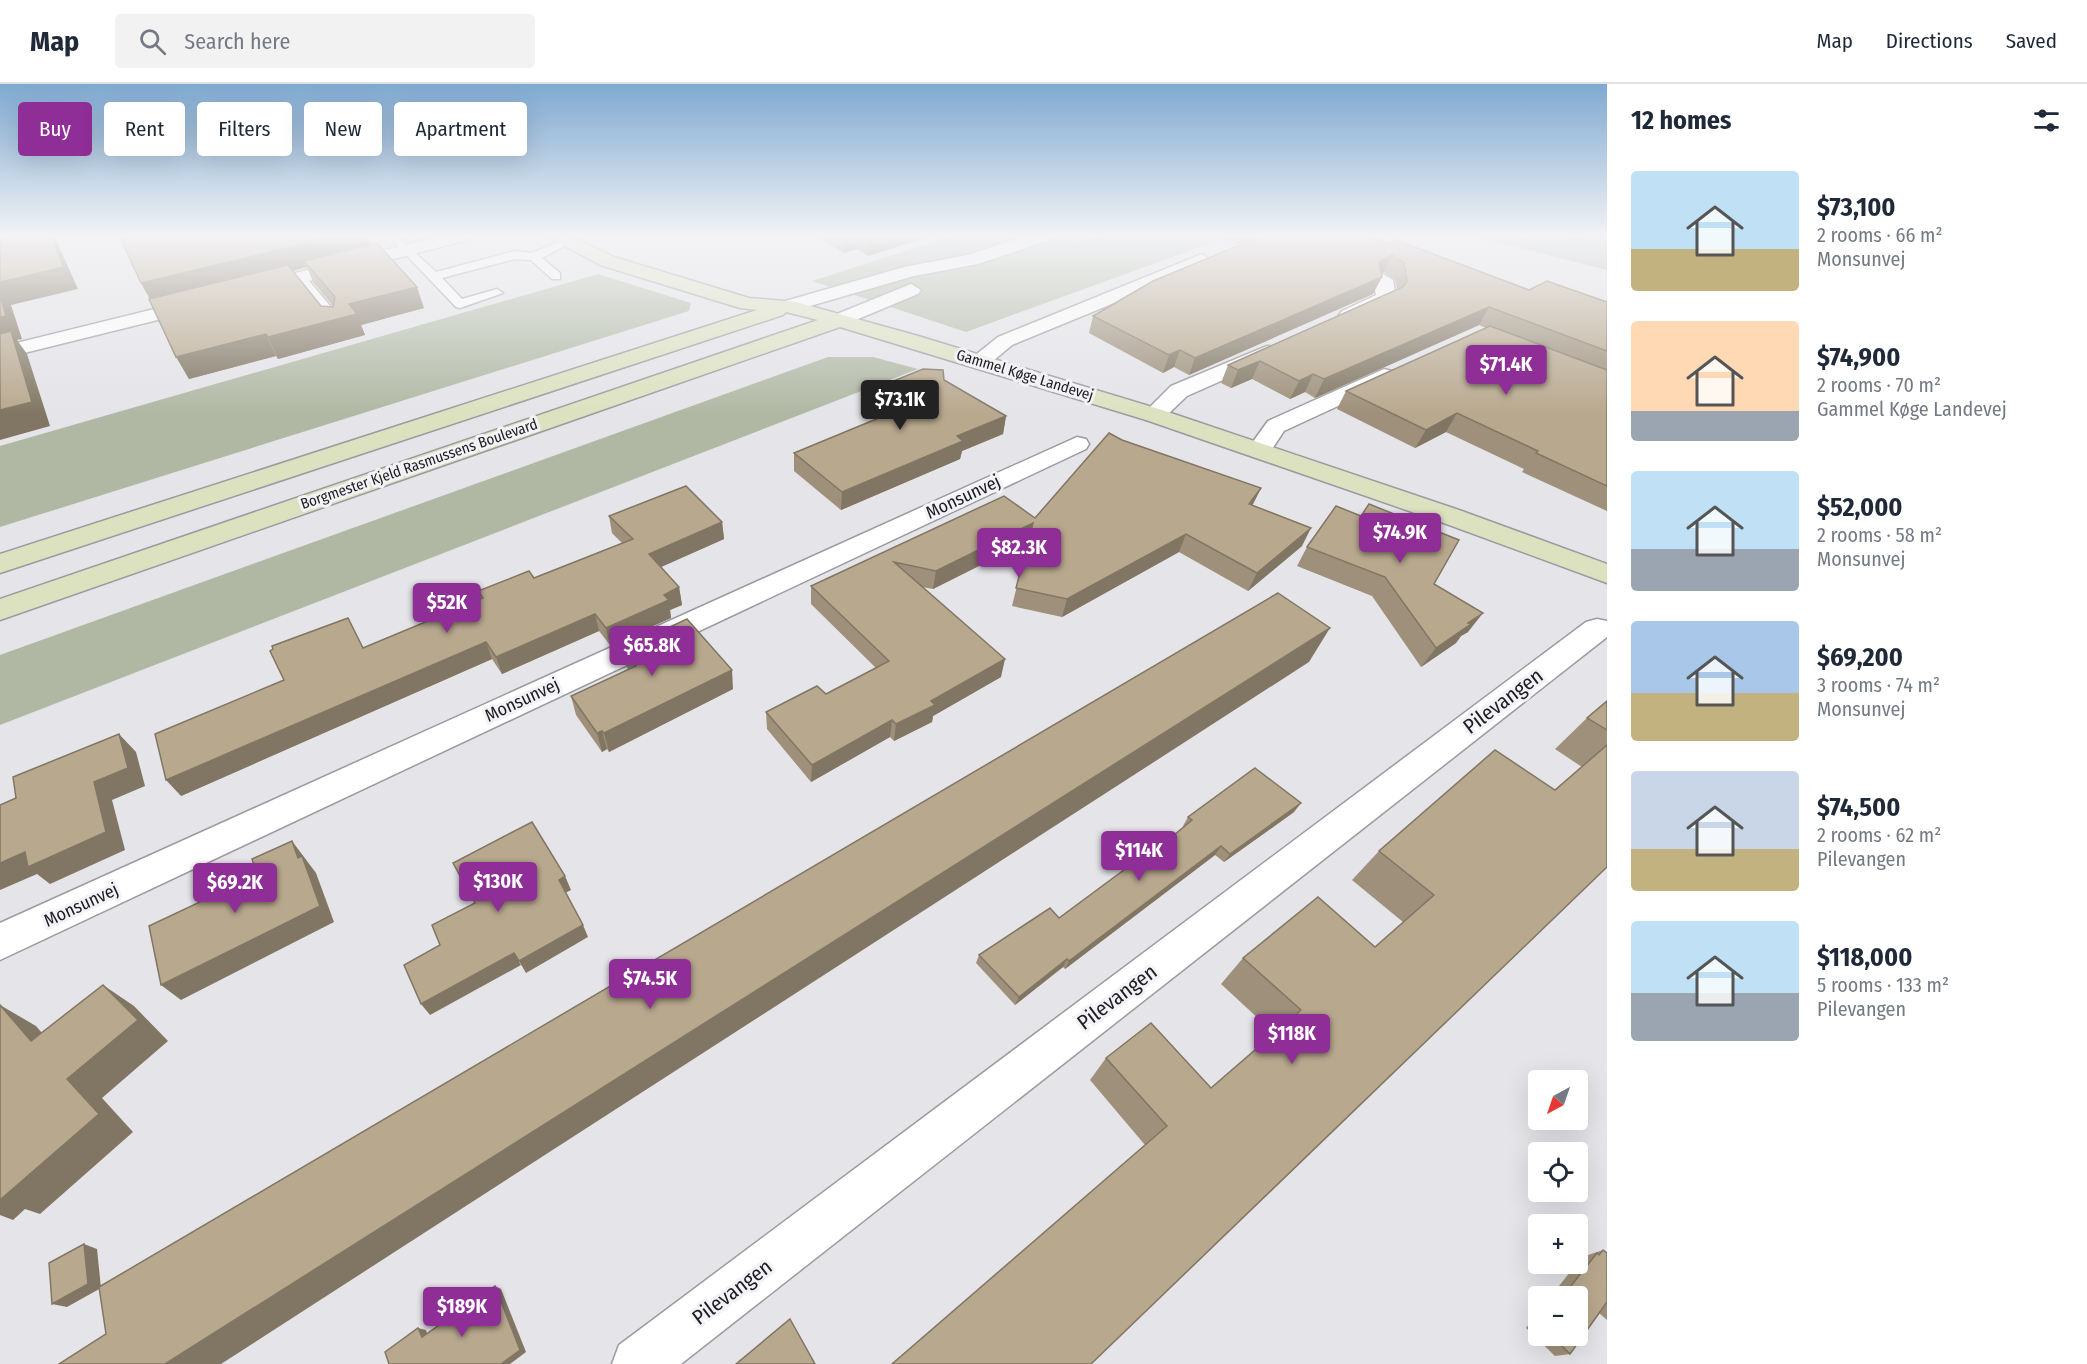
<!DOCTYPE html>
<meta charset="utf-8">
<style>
:root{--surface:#fff;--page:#f2f2f3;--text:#1f2937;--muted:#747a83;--line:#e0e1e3;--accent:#8f2e96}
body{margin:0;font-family:"Fira Sans Condensed",sans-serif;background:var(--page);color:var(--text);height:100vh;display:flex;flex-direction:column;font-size:22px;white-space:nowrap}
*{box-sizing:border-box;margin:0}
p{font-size:20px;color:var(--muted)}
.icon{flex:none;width:33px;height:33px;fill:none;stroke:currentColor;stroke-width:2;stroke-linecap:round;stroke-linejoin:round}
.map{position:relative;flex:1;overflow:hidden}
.side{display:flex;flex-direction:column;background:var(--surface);width:480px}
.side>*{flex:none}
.guide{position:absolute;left:18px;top:18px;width:570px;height:54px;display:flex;gap:12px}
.needle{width:39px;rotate:220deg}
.tools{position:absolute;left:1528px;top:986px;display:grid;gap:12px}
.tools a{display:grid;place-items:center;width:60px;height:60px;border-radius:6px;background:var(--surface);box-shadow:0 6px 24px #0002;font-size:30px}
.price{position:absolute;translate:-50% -51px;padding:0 14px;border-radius:6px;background:var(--accent);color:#fff;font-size:20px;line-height:39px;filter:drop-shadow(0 2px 3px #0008)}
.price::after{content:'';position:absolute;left:50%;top:36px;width:18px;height:14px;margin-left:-9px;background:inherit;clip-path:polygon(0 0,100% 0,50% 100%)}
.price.on{background:#222;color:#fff}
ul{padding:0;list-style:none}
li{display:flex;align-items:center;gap:18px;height:150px;padding:0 24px}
li span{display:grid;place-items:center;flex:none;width:168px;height:120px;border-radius:6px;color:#555}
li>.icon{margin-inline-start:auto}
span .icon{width:72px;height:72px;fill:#fffc;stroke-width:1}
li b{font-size:26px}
h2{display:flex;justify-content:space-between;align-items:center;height:72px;padding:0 24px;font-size:26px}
.pill{padding:0 21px;border-radius:6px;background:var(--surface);box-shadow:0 6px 24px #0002;font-size:21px;line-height:54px}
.pill.on{background:var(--accent);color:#fff}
header{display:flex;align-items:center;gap:36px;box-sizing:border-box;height:84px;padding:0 30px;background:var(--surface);border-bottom:2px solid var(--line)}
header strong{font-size:28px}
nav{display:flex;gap:33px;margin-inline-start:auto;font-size:21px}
.search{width:420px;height:54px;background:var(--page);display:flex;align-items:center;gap:15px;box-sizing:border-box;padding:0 21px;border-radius:6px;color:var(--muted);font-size:22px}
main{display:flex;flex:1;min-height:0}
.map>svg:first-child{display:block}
</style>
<header>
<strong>Map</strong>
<div class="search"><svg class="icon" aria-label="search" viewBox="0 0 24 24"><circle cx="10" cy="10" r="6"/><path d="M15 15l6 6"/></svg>Search here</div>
<nav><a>Map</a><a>Directions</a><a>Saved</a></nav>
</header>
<main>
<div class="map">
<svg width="1607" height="1280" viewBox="0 0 1607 1280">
<rect width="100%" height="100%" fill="#e4e4e9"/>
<!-- green -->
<g fill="#b0b8a4">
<path d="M 955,151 L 1233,151 L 966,248 L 812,197 Z"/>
<path d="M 1469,151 L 1607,151 L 1607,186 Z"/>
<path d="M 598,190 L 691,219 L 689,227 L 0,443 L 0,362 Z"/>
<path d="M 828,273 L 873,273 L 918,285 L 0,641 L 0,571 Z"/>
</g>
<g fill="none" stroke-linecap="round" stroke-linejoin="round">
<defs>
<g id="lane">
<path d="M 398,153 L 436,188 L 515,167 L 532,169 L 568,154 L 574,157 L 542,174 L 560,189 L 560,195 L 552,195 L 531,176 L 515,175 L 442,194 L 462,215 L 497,205 L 503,209 L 460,224 L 456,223 L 394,158 L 394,154 Z"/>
<path d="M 300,190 L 304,191 L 342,236 L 342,242 L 332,242 L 296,197 L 294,194 Z"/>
</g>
<g id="street">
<path d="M 444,151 L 474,151 L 471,155 L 255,211 L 245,205 L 248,201 Z"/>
<path d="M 1029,151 L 1056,151 L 1053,155 L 978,180 L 914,192 L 789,228 L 782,226 L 779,222 L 782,218 L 904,183 L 967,171 Z"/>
<path d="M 1202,170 L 1211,176 L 1209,180 L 1012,261 L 987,282 L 971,282 L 968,277 L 998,253 Z"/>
<path d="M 1383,190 L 1393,196 L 1396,214 L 1393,218 L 1356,235 L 1342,235 L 1339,231 L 1342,227 L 1376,211 L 1373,196 Z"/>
<path d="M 911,200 L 921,206 L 918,210 L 846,240 L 832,240 L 829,236 L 832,232 Z"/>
<path d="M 199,214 L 206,216 L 209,220 L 206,224 L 0,275 L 0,263 Z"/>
<path d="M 1267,262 L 1275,263 L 1278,268 L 1275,273 L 1187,312 L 1162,336 L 1146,336 L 1142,331 L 1171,302 Z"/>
<path d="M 1384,285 L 1392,287 L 1395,292 L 1392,297 L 1284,347 L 1268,371 L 1259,373 L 1250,371 L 1247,366 L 1268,337 Z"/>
<path d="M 1077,353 L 1086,355 L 1089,360 L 1086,365 L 0,876 L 0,839 Z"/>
<path d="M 1597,535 L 1607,537 L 1607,553 L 681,1280 L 612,1280 L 619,1261 L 1586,538 Z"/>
</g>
<path id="secondary" d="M 544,151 L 567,151 L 614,173 L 749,214 L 796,218 L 918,252 L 1162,326 L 1459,426 L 1607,480 L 1607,499 L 1441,438 L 1146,336 L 840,243 L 0,536 L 0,515 L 818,236 L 786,228 L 783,231 L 0,489 L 0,470 L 757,226 L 740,224 L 600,181 Z"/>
</defs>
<!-- lane casing -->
<use href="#lane" stroke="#9a9a9f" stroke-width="3"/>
<!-- street casing -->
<use href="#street" stroke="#9a9a9f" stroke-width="3"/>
<!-- secondary casing -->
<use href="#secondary" stroke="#9a9a9f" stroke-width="3"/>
<!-- path -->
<g stroke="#818185" stroke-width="2" stroke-dasharray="1.5 1.5" stroke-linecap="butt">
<path d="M 1553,151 L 1607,162"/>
<path d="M 1073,164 L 1110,151"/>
</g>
<!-- lane -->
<use href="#lane" fill="#fff" fill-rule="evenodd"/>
<!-- street -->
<use href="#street" fill="#fff" fill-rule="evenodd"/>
<!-- secondary -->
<use href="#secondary" fill="#dce2c0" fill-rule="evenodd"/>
</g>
<!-- wall -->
<g fill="#9e907a" fill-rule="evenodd">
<path d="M 367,151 L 371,161 L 424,224 L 361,241 L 365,251 L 278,275 L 276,272 L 189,295 L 150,215 L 141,199 ZM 307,183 L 313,198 L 333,222 L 321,222 L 293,187 Z"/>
<path d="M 813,151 L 933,151 L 868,172 L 857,165 L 844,169 Z"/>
<path d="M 1217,151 L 1363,151 L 1529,206 L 1607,218 L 1607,427 L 1522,388 L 1524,385 L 1446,348 L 1415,364 L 1337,325 L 1346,307 L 1486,244 L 1479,241 L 1315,314 L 1305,308 L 1290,315 L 1252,295 L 1231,304 L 1221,299 L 1228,281 L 1397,205 L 1395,196 L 1384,188 L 1381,190 L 1373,210 L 1189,291 L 1174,283 L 1163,289 L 1089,249 L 1093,232 L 1241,161 Z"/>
<path d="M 944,296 L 1006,332 L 1003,350 L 962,367 L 960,375 L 841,426 L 794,387 L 794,369 L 886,331 L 873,322 L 874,305 Z"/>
<path d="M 1122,356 L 1261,404 L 1252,422 L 1302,462 L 1248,507 L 1179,468 L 1062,533 L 1012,522 L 1028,457 L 933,505 L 922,503 L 1001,593 L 933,632 L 932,638 L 894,657 L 890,653 L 811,698 L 767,645 L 766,628 L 826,610 L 876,584 L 811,520 L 811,502 L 1035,434 Z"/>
<path d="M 609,432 L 722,438 L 724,455 L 661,483 L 679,503 L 682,521 L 670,526 L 671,534 L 610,561 L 599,547 L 502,590 L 492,575 L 181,712 L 284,596 L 481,515 L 478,507 L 534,494 L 622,459 L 612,449 Z"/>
<path d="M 1307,463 L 1434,500 L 1468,548 L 1461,552 L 1456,559 L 1421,583 L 1372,512 L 1297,482 Z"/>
<path d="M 623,565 L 733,605 L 609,668 L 607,665 L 602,668 L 576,631 L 571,612 L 628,585 L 627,584 Z"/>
<path d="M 1607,617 L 1607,783 L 1145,1061 L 1090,996 L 1106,974 L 1211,1004 L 1274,949 L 1221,900 L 1243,874 L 1375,863 L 1403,838 L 1352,796 L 1379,767 L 1555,706 L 1582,683 L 1555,665 L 1587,634 Z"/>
<path d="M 1294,728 L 1224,778 L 1215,771 L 1065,885 L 1063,883 L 1015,921 L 976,879 L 979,871 L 1059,834 L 1139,780 L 1184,743 L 1183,742 L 1188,733 Z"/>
<path d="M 1603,1166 L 1607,1169 L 1607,1236 L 1599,1229 L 1570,1270 L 1555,1272 L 1526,1244 L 1539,1227 L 1539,1251 L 1578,1251 L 1578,1212 L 1551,1212 L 1582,1173 Z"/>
</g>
<!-- shaded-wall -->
<g fill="#817663">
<path d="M 50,151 L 54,151 L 78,205 L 11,221 L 22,255 L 17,256 L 27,270 L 50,342 L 0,356 L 0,198 Z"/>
<path d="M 341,151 L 367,151 L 373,167 L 304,177 L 307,183 L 154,222 L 141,199 Z"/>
<path d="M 852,151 L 857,151 L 857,165 L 844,169 L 845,153 Z"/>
<path d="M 885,151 L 933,151 L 868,172 L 869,156 Z"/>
<path d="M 1392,171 L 1384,188 L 1371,195 L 1379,178 Z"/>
<path d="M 1382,193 L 1373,210 L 1189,291 L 1195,274 Z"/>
<path d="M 417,203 L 424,224 L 361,241 L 365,251 L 278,275 L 268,253 L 349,220 Z"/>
<path d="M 1489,223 L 1479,241 L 1315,314 L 1324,295 Z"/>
<path d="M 266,250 L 276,272 L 189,295 L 176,273 Z"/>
<path d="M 1180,266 L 1174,283 L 1163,289 L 1169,271 Z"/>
<path d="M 1260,277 L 1252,295 L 1231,304 L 1238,286 Z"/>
<path d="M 1313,290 L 1305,308 L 1290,315 L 1299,297 Z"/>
<path d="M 1457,329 L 1446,348 L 1415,364 L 1426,346 Z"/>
<path d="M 1006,332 L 1003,350 L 962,367 L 960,375 L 841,426 L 842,408 L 957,352 Z"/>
<path d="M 1261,404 L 1252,422 L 1249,420 Z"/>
<path d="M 722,438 L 724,455 L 652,487 L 649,470 Z"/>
<path d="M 1033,439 L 1029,457 L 933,505 L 936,487 Z"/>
<path d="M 1311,444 L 1302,462 L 1248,507 L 1257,489 Z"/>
<path d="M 1186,450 L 1179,468 L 1062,533 L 1067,515 Z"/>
<path d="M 679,503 L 682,521 L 670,526 L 671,534 L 610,561 L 606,544 L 664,511 Z"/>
<path d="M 1483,529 L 1468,548 L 1461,552 L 1456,559 L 1421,583 L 1436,564 L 1468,539 Z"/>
<path d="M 595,530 L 599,547 L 502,590 L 496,573 Z"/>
<path d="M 1330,544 L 1309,578 L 221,1280 L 165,1280 Z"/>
<path d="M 486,558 L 492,575 L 181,712 L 166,696 Z"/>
<path d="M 1005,575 L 1001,593 L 933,632 L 932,638 L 894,657 L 896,640 L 931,617 Z"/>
<path d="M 732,586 L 733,605 L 609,668 L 604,649 Z"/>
<path d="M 892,636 L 890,653 L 811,698 L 812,681 Z"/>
<path d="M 602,647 L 607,665 L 602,668 L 597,649 Z"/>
<path d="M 119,650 L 136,668 L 145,702 L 112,716 L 125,766 L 50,800 L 37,790 L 0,806 L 0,779 L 94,698 Z"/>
<path d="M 1301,719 L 1294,728 L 1224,778 L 1230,770 Z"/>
<path d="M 292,757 L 316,789 L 334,838 L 181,916 L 161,901 L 298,774 Z"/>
<path d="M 1221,762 L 1215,771 L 1065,885 L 1069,877 Z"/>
<path d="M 565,792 L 571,806 L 565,809 L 559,796 Z"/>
<path d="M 583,841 L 588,853 L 526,889 L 519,877 Z"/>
<path d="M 514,869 L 521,881 L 430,931 L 421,920 Z"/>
<path d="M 1067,875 L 1063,883 L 1015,921 L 1019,913 Z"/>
<path d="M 103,901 L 134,922 L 168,957 L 102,1014 L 133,1048 L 40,1130 L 25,1125 L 13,1136 L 0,1131 L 0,1108 L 67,995 Z"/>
<path d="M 0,921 L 36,942 L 66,977 L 31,957 Z"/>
<path d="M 84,1160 L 97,1165 L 101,1204 L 67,1223 L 52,1220 Z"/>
<path d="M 495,1202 L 501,1205 L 526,1268 L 510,1280 L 501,1280 Z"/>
<path d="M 418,1244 L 426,1246 L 429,1256 L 422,1253 Z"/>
</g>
<!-- building -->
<g fill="#b8a88e" stroke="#817663" stroke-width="1.5">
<path d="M 0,151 L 50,151 L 64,183 L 0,198 Z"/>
<path d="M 119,151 L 341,151 L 141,199 Z"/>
<path d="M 840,151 L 852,151 L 845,153 Z"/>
<path d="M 860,151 L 885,151 L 869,156 Z"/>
<path d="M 1263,151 L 1363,151 L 1388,160 L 1396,156 L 1529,206 L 1547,197 L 1607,218 L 1607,267 L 1489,223 L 1324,295 L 1313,290 L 1299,297 L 1260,277 L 1238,286 L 1228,281 L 1403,203 L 1407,197 L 1404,179 L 1392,171 L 1379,178 L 1382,193 L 1195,274 L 1180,266 L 1169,271 L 1093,232 L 1153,197 L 1264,151 Z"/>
<path d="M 377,159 L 417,203 L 349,220 L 357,230 L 268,253 L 266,250 L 176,273 L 149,215 L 288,181 L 321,222 L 333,223 L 335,213 L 304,177 Z"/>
<path d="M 0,211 L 6,232 L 0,233 Z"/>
<path d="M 1490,242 L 1607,286 L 1607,402 L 1536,369 L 1538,367 L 1457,329 L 1426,346 L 1346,307 Z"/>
<path d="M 11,247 L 32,318 L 0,326 L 0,250 Z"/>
<path d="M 923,285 L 943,286 L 944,296 L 1006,332 L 957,352 L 963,357 L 842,408 L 794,369 L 903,324 L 874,305 Z"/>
<path d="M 1109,349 L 1122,356 L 1261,404 L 1249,420 L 1311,444 L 1257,489 L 1186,450 L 1067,515 L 1016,504 L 1033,439 L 936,487 L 894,478 L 1005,575 L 931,617 L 935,621 L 896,640 L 892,636 L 812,681 L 766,628 L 817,602 L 826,610 L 889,577 L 811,502 L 1004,412 L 1035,434 Z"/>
<path d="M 686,402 L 722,438 L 649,470 L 679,503 L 664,511 L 669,516 L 606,544 L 595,530 L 496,573 L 486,558 L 166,696 L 155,650 L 284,596 L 270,567 L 273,565 L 272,562 L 348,534 L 363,564 L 483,514 L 478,507 L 529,487 L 534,494 L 633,455 L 609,432 Z"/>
<path d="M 1369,420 L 1459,456 L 1434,500 L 1483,529 L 1468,539 L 1471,540 L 1436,564 L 1385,493 L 1307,463 L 1336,422 L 1361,432 Z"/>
<path d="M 1278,509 L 1330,544 L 165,1280 L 59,1280 L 106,1250 L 99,1203 Z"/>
<path d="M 687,535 L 732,586 L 604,649 L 602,647 L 597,649 L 571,612 L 636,582 L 623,565 Z"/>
<path d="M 1607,617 L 1607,646 L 1587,634 Z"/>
<path d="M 119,650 L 128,684 L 94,698 L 106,748 L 28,783 L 25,768 L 0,779 L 0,721 L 16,714 L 13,693 Z"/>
<path d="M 1607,661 L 1607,783 L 1091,1280 L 892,1280 L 1167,1042 L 1106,974 L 1151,939 L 1211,1004 L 1301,926 L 1243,874 L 1318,813 L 1375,863 L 1434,811 L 1379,767 L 1495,666 L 1555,706 Z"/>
<path d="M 1255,684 L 1301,719 L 1230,770 L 1221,762 L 1069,877 L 1067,875 L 1019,913 L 979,871 L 1050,824 L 1059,834 L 1136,777 L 1139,780 L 1192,736 L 1188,733 Z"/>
<path d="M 532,738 L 565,792 L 559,796 L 583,841 L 519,877 L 514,869 L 421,920 L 404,881 L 440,861 L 432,841 L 475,819 L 453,779 Z"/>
<path d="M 292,757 L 298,774 L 302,772 L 320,822 L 161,901 L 149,842 L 257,791 L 252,775 Z"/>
<path d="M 103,901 L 138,936 L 67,995 L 99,1030 L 0,1116 L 0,921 L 31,957 Z"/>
<path d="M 84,1160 L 88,1200 L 52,1220 L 49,1179 Z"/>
<path d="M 1603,1166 L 1607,1169 L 1607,1218 L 1570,1270 L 1551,1251 L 1578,1251 L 1578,1212 L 1563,1212 L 1597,1169 L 1599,1171 Z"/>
<path d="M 495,1202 L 520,1266 L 501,1280 L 389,1280 L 385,1268 L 418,1244 L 422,1253 Z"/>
<path d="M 790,1235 L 815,1280 L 736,1280 Z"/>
</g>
<!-- sky -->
<linearGradient id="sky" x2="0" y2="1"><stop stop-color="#7fa9d1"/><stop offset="0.46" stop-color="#f3f3f5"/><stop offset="1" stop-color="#f3f3f5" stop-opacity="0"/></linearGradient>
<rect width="1607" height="330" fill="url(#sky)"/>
<g text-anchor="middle" stroke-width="6" stroke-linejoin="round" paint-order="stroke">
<!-- far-street labels -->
<g font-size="15" fill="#1e1e20" stroke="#f2f2f7">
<text transform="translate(1025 291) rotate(17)" y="5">Gammel Køge Landevej</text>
<text transform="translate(419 380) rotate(-19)" y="5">Borgmester Kjeld Rasmussens Boulevard</text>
</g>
<!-- street labels -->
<g font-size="18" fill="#1e1e20" stroke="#f2f2f7">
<text transform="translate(963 413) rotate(-25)" y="6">Monsunvej</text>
<text transform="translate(522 616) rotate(-25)" y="6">Monsunvej</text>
<text transform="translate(81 821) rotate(-25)" y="6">Monsunvej</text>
</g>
<!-- near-street labels -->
<g font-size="21" fill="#1e1e20" stroke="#f2f2f7">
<text transform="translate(1503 617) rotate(-37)" y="7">Pilevangen</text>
<text transform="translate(1117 913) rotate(-37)" y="7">Pilevangen</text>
<text transform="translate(732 1208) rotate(-37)" y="7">Pilevangen</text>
</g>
</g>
</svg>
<div class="tools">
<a><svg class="needle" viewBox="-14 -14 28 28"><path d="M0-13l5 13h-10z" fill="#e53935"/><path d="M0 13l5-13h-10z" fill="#747a83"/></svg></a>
<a><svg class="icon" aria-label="locate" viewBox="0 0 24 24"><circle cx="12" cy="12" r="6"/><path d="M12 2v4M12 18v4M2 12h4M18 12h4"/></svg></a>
<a>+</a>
<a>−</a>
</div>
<b class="price" style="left:1506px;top:312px">$71.4K</b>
<b class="price on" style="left:900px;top:347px">$73.1K</b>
<b class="price" style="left:1400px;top:480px">$74.9K</b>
<b class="price" style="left:1019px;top:495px">$82.3K</b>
<b class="price" style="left:447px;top:550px">$52K</b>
<b class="price" style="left:652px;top:593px">$65.8K</b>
<b class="price" style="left:1139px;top:798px">$114K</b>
<b class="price" style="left:498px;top:829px">$130K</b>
<b class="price" style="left:235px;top:830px">$69.2K</b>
<b class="price" style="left:650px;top:926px">$74.5K</b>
<b class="price" style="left:1292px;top:981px">$118K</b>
<b class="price" style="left:462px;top:1254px">$189K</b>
<div class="guide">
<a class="pill on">Buy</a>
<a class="pill">Rent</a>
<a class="pill">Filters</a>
<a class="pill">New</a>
<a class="pill">Apartment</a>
</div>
</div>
<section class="side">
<h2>12 homes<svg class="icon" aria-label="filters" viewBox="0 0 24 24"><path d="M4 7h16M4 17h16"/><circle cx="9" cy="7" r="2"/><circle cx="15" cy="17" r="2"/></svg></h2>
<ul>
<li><span style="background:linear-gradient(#bfe0f5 65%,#c2b280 0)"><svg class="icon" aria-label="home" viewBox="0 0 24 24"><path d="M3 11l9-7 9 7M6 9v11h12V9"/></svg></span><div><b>$73,100</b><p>2 rooms · 66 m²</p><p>Monsunvej</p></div></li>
<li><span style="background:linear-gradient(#ffd9b3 75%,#9aa5b1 0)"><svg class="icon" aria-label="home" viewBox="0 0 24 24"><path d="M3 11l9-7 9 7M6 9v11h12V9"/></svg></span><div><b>$74,900</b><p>2 rooms · 70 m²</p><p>Gammel Køge Landevej</p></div></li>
<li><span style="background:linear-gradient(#bfe0f5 65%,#9aa5b1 0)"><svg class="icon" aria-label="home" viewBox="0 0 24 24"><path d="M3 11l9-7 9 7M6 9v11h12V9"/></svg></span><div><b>$52,000</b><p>2 rooms · 58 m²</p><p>Monsunvej</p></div></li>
<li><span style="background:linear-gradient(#a9c7e8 60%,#c2b280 0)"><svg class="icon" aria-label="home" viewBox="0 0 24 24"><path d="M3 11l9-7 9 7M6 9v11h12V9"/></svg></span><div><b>$69,200</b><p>3 rooms · 74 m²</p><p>Monsunvej</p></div></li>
<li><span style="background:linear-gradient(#c9d6e8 65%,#c2b280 0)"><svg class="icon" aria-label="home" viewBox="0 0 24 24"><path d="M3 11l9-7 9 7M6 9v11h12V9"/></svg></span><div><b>$74,500</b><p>2 rooms · 62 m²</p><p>Pilevangen</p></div></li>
<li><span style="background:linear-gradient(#bfe0f5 60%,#9aa5b1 0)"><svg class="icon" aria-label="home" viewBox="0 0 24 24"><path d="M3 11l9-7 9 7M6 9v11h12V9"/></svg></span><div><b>$118,000</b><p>5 rooms · 133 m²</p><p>Pilevangen</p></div></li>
</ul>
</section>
</main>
